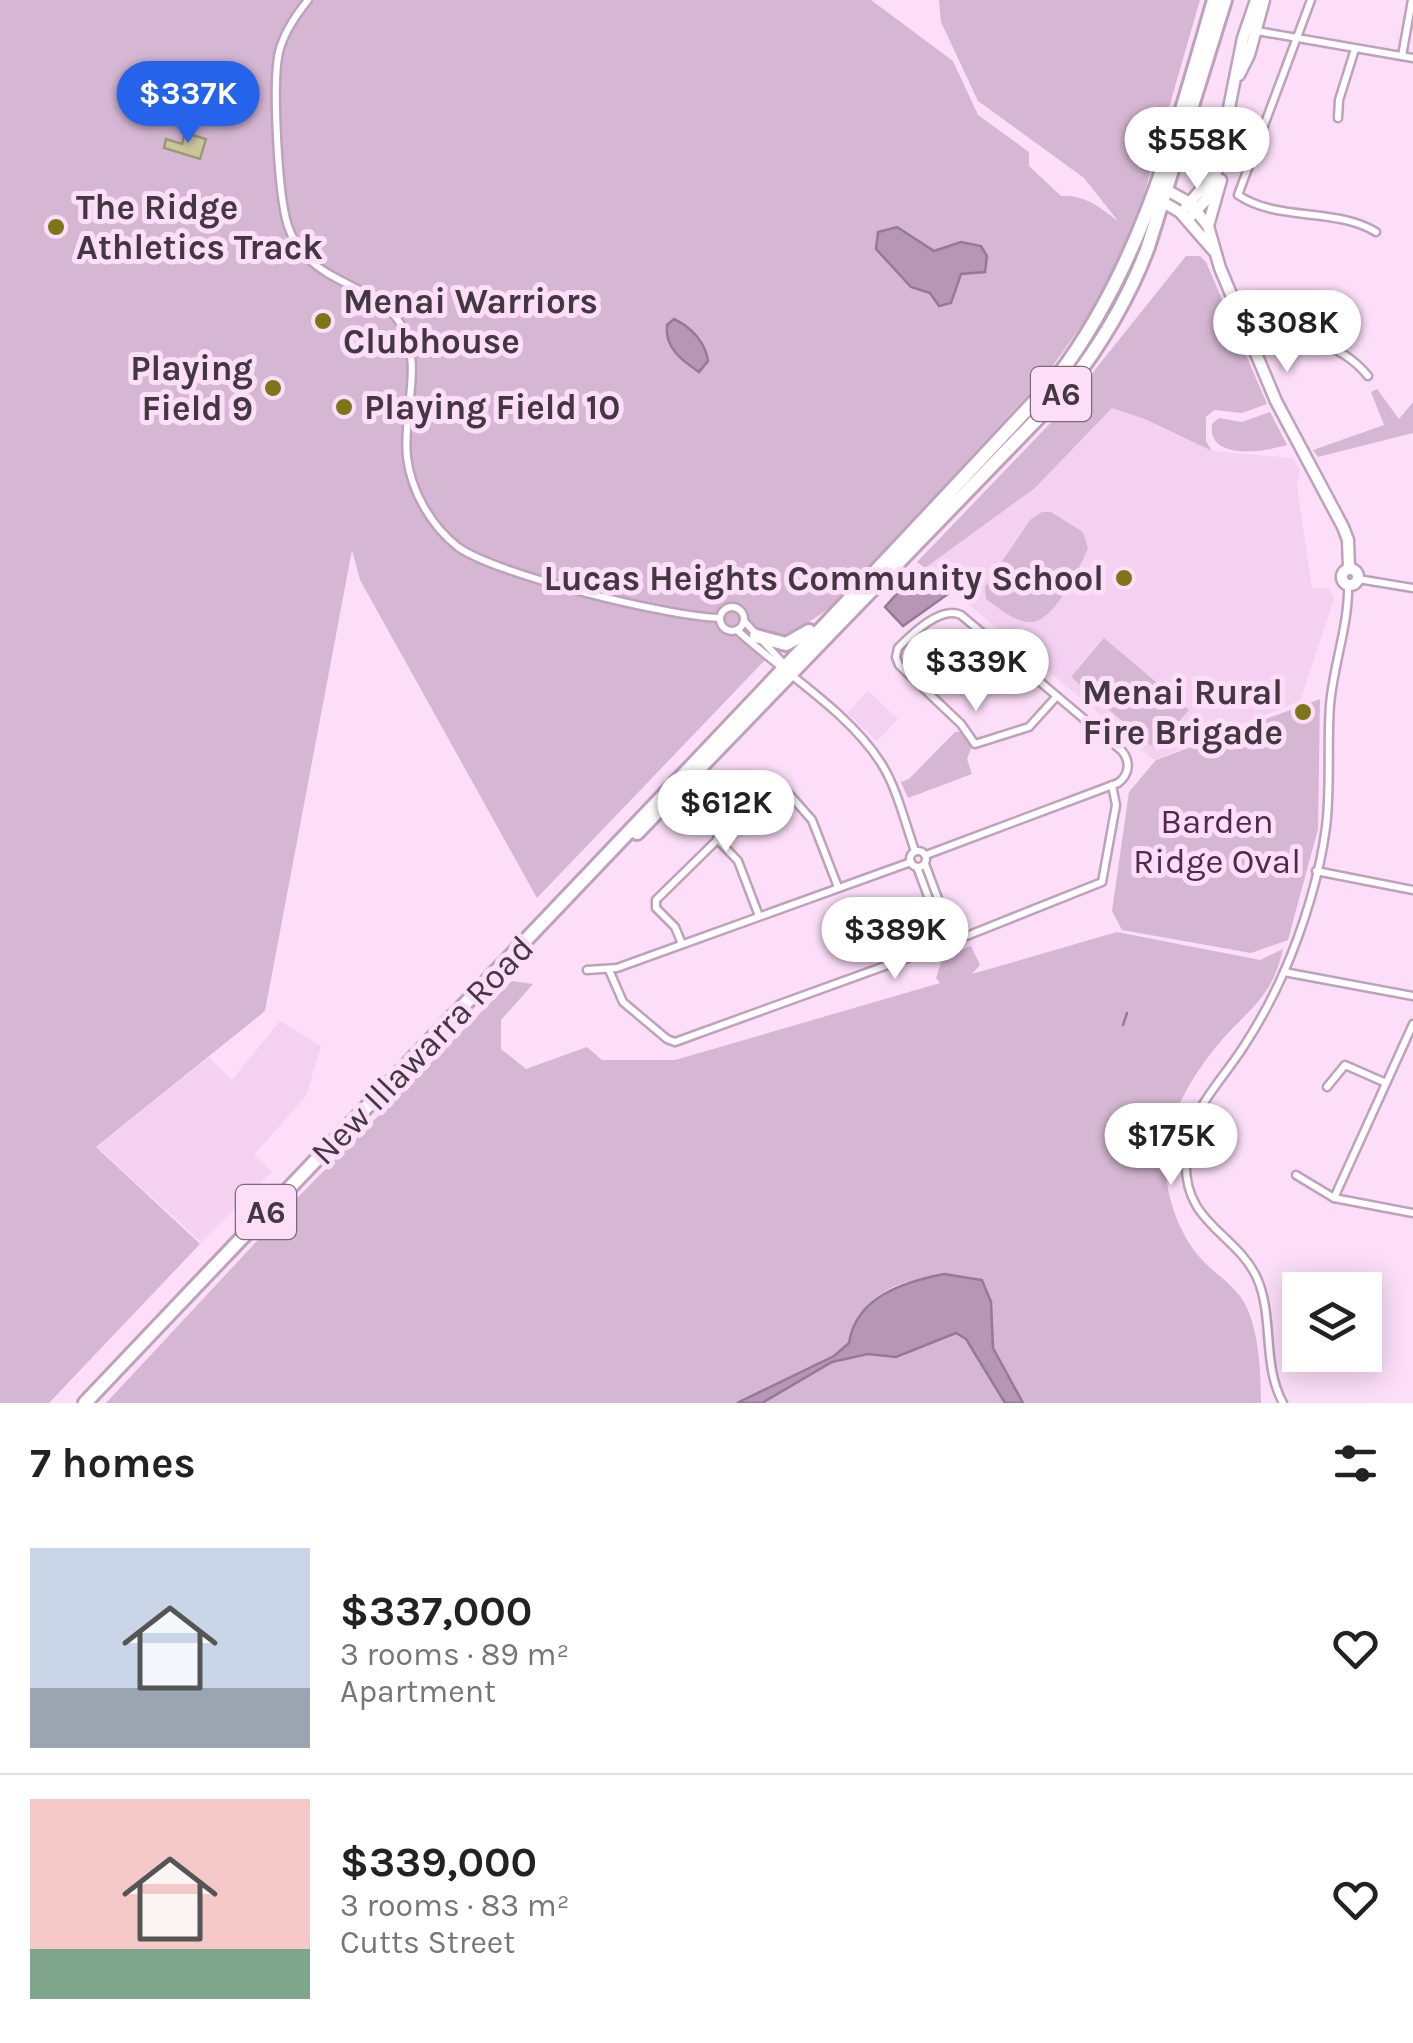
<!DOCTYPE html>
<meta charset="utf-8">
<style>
:root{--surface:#fff;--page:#f2f2f2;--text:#222;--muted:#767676;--line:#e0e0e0;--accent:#2563eb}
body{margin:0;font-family:Karla,sans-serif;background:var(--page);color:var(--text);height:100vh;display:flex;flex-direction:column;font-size:38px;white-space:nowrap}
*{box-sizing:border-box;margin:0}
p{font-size:32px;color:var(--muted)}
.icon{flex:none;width:55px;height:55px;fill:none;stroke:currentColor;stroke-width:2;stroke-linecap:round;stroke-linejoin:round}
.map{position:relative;height:1403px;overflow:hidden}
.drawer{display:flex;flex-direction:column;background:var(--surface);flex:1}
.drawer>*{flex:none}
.tools{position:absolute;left:1282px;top:1272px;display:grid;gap:20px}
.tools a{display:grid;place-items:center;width:100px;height:100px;border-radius:0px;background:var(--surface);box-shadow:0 5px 25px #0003;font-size:50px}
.price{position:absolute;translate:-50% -85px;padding:0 22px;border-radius:35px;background:#fff;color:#222;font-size:32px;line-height:65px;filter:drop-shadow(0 2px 5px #0008)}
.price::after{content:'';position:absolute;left:50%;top:60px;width:30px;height:22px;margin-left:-15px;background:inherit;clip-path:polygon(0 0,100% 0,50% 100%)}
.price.current{background:var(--accent);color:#fff}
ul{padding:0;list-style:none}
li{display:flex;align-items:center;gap:30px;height:250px;padding:0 30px}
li+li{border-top:2px solid var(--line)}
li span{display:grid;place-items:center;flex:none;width:280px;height:200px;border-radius:0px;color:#555}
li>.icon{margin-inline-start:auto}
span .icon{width:120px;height:120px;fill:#fffc;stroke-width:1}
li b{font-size:42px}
h2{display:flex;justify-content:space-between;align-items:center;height:120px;padding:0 30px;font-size:42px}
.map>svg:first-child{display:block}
</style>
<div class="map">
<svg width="1413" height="1403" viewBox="0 0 1413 1403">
<rect width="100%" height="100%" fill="#fcdef9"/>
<!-- built -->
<g fill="#f4d1f1">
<path d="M 1112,408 L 1145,419 L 1212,451 L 1293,458 L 1300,470 L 1297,486 L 1312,588 L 1328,588 L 1334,599 L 1300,701 L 1154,760 L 925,568 L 1035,488 Z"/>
<path d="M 868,691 L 898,719 L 877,741 L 847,713 Z"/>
<path d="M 280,1021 L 321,1046 L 306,1096 L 254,1155 L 272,1172 L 201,1242 L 97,1147 L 209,1057 L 232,1080 Z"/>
</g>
<!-- green -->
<g fill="#d6b7d3">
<path d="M 0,0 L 871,0 L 953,61 L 978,115 L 1029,152 L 1029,166 L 1061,196 C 1086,195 1098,206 1118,221 L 1084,178 L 978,101 L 941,22 L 939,0 L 1200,0 L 1133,232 L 1104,294 L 1047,374 L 830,608 L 789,635 L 537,898 L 360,580 L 352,550 L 265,1011 L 96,1147 L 200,1244 L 49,1403 L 0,1403 Z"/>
<path d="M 1186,256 L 1200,256 L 1206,262 L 1267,404 L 1242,413 L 1214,410 L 1206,417 L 1206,441 L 1212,451 L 1145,419 L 1112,408 L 1035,488 L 925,568 L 917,562 L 1062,411 Z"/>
<path d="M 1377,389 L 1399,419 L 1413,402 L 1413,433 L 1318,457 L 1313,450 L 1384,425 L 1371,392 Z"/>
<path d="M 1270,412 L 1287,445 C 1264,452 1207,461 1212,424 L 1219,418 L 1242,422 Z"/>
<path d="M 1042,512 L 1051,512 L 1083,532 L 1088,548 C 1080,567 1053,625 1029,622 C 1013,621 999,608 986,599 L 985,587 L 1030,520 Z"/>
<path d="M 1104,638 L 1189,710 L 1155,749 L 1071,677 Z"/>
<path d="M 1320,699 L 1318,829 L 1288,940 L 1251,953 L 1122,930 L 1112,911 L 1129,792 L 1156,760 Z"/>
<path d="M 955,732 L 961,732 L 972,746 L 967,759 L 972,774 L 908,798 L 901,782 L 909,779 Z"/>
<path d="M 1117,932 L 1260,960 L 1283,949 C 1274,989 1258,1003 1231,1030 C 1203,1059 1174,1103 1167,1142 C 1160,1182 1176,1233 1204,1262 C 1216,1274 1233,1285 1242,1299 C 1259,1324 1261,1374 1261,1403 L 1023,1403 L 993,1348 L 991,1302 L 982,1280 C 960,1280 933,1276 911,1281 C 881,1287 853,1313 849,1343 L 834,1356 L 737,1403 L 106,1403 L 298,1197 L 512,981 L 533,984 L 501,1020 L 501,1049 L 526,1069 L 587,1047 L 602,1060 L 675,1060 L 940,983 L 936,978 L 942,959 L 971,946 L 980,965 L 972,974 Z"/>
<path d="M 956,1333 L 966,1339 L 1005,1403 L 762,1403 L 832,1362 L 868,1354 L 896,1357 Z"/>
</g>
<!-- water -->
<g fill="#b696b4" stroke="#947a92" stroke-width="2.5">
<path d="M 897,227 L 934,251 L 961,242 L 981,246 L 987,256 L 985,272 L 961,274 L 951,303 L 939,306 L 930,293 L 911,287 L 876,249 L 878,232 Z"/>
<path d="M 674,319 C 691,327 706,343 708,361 L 699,372 C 683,361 664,348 667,325 Z"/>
<path d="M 919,569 L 948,594 L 903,626 L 885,607 Z"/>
<path d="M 944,1274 L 982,1280 L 991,1302 L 993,1348 L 1023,1403 L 1005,1403 L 966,1339 L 956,1333 L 896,1357 L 868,1354 L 832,1362 L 762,1403 L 737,1403 L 834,1356 L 849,1343 C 856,1297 903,1282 944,1274 Z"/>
</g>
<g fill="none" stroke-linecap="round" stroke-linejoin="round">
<!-- stream -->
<path stroke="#947a92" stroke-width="2.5" d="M 1123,1025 L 1127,1013"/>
</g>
<!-- building -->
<path fill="#cbc79d" stroke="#9b9875" stroke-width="2.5" d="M 185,133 L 206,139 L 200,159 L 164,148 L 166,139 L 182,144 Z"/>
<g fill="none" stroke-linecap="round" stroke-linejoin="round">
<defs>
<g id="street">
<path d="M 308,0 C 295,16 284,32 279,52 C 272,83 278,196 288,226 C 292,238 299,249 308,258 C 334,285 379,290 400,323 C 425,364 402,412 407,457 C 411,491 431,526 458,547 C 497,575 670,617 720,618"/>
<path d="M 1311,0 L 1238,195 C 1278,222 1335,207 1376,232"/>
<path d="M 1257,31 L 1413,58"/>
<path d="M 1402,56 L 1412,0"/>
<path d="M 1338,118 L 1339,100 L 1355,49"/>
<path d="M 1254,346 C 1293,328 1342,344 1368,376"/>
<path d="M 1358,579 L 1413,588"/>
<circle cx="732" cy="619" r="12"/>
<path d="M 744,621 L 785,665"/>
<path d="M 737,630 C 782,672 847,710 881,763 C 897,788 905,823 915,851"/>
<path d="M 717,839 L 738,861 L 759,916"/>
<circle cx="918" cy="859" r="8"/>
<path d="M 926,855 L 1118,783 C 1129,775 1131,762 1122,751 L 961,615 C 941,605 912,634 898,648 L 896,657 L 899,665 L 961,724 L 975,744 L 1029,727 L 1057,696"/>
<path d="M 925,864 L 954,941"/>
<path d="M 917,867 L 946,944"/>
<path d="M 1316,871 L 1413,890"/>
<path d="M 682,944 L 675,927 L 656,908 L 656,900 L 772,786 L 782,786 L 812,820 L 838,887"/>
<path d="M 587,970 L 617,968 L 911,862"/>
<path d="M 609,970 L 623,1002 L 667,1039 L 675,1042 L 954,941 L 1102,882 L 1116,805 L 1112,785"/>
<path d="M 1284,972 L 1413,996"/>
<path d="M 1413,1024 L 1334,1198 L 1413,1213"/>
<path d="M 1327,1087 L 1345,1065 L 1386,1083"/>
<path d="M 1296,1175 L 1334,1198"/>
<path d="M 1283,1403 C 1262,1365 1274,1316 1257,1278 C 1236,1232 1182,1224 1186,1158 C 1188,1110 1220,1084 1244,1046 C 1259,1023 1273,997 1284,972 C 1303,929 1320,874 1326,827 C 1331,787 1327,746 1330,705 C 1333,666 1349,625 1348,585"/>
</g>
<g id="secondary">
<path d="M 1239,75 L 1249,55 L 1264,0"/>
<path d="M 1163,188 L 1190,203 L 1208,226 L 1220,268 L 1276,401 L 1343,527 L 1348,540 L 1349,569"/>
<path d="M 1156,198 L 1180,212 L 1213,250"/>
<path d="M 1186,207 L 1205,185 L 1213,168"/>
<path d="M 1188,219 L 1205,201 L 1214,183 L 1243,38 L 1256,0"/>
<path d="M 1208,226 L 1221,180"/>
<circle cx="1350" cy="577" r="8"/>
</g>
<g id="highway">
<path d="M 756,636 L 786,644 L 809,631"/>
<path d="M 637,833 L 1068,387 C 1102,343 1129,298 1148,247 L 1225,0"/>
<path d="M 85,1403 C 409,1061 737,722 1058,376 C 1141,266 1176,131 1214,0"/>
</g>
</defs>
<!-- street casing -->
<use href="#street" stroke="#bea1bb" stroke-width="11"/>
<!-- secondary casing -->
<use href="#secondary" stroke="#bea1bb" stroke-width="15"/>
<!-- highway casing -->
<use href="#highway" stroke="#bea1bb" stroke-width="18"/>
<!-- street -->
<use href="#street" stroke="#fff" stroke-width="6"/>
<!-- secondary -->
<use href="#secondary" stroke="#fff" stroke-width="10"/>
<!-- highway -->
<use href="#highway" stroke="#fff" stroke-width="12"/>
</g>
<!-- markers -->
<g fill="#7f7518" stroke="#fcdef9" stroke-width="4">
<circle cx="56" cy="227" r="10"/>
<circle cx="323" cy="321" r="10"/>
<circle cx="273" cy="388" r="10"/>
<circle cx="344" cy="407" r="10"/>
<circle cx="1124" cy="578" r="10"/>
<circle cx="1303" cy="712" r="10"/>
</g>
<g text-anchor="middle" stroke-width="10" stroke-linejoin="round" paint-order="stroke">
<!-- shield labels -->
<g fill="#fcdef9" stroke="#7a6979" stroke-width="2.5">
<rect x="1031" y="367" width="60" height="54" rx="8"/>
<rect x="236" y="1185" width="60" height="54" rx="8"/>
</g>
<g font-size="32" font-weight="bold" fill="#433742">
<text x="1061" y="405">A6</text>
<text x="266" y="1223">A6</text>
</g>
<!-- poi labels -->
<g font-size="35" font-weight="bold" fill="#433742" stroke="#fcdef9" text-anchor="start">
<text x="76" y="219">The Ridge<tspan x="76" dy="40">Athletics Track</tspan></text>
<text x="343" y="313">Menai Warriors<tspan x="343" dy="40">Clubhouse</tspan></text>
<text x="253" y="380" text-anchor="end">Playing<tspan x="253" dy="40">Field 9</tspan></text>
<text x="364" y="419">Playing Field 10</text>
<text x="1104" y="590" text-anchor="end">Lucas Heights Community School</text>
<text x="1283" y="704" text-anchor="end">Menai Rural<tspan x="1283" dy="40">Fire Brigade</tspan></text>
</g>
<!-- park labels -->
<g font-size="35" fill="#522850" stroke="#fcdef9">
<text x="1217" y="833">Barden<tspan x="1217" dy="40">Ridge Oval</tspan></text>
</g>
<!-- street labels -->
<g font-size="35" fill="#433742" stroke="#fcdef9">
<text transform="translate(422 1050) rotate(-46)" y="12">New Illawarra Road</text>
</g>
</g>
</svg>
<div class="tools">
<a><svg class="icon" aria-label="layers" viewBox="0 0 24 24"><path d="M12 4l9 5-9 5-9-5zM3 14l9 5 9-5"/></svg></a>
</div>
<b class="price current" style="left:188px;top:146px">$337K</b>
<b class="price" style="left:1197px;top:192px">$558K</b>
<b class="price" style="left:1287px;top:375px">$308K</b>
<b class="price" style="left:976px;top:714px">$339K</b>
<b class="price" style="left:726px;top:855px">$612K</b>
<b class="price" style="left:895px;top:982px">$389K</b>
<b class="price" style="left:1171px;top:1188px">$175K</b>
</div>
<section class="drawer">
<h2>7 homes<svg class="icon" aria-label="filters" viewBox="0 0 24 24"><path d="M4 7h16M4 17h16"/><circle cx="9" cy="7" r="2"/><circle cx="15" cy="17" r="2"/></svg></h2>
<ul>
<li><span style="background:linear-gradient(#c9d6e8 70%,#9aa5b1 0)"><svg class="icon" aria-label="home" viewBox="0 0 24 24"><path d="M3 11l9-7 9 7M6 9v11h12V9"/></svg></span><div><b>$337,000</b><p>3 rooms · 89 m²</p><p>Apartment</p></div><svg class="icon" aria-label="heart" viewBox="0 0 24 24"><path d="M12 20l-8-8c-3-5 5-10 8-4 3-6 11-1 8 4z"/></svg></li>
<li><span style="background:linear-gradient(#f6c9c9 75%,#7fa58c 0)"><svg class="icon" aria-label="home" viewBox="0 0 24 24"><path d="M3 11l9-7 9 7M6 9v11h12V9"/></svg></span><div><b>$339,000</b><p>3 rooms · 83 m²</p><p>Cutts Street</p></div><svg class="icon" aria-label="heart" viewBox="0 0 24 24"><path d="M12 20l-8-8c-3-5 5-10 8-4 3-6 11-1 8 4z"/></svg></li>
</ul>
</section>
